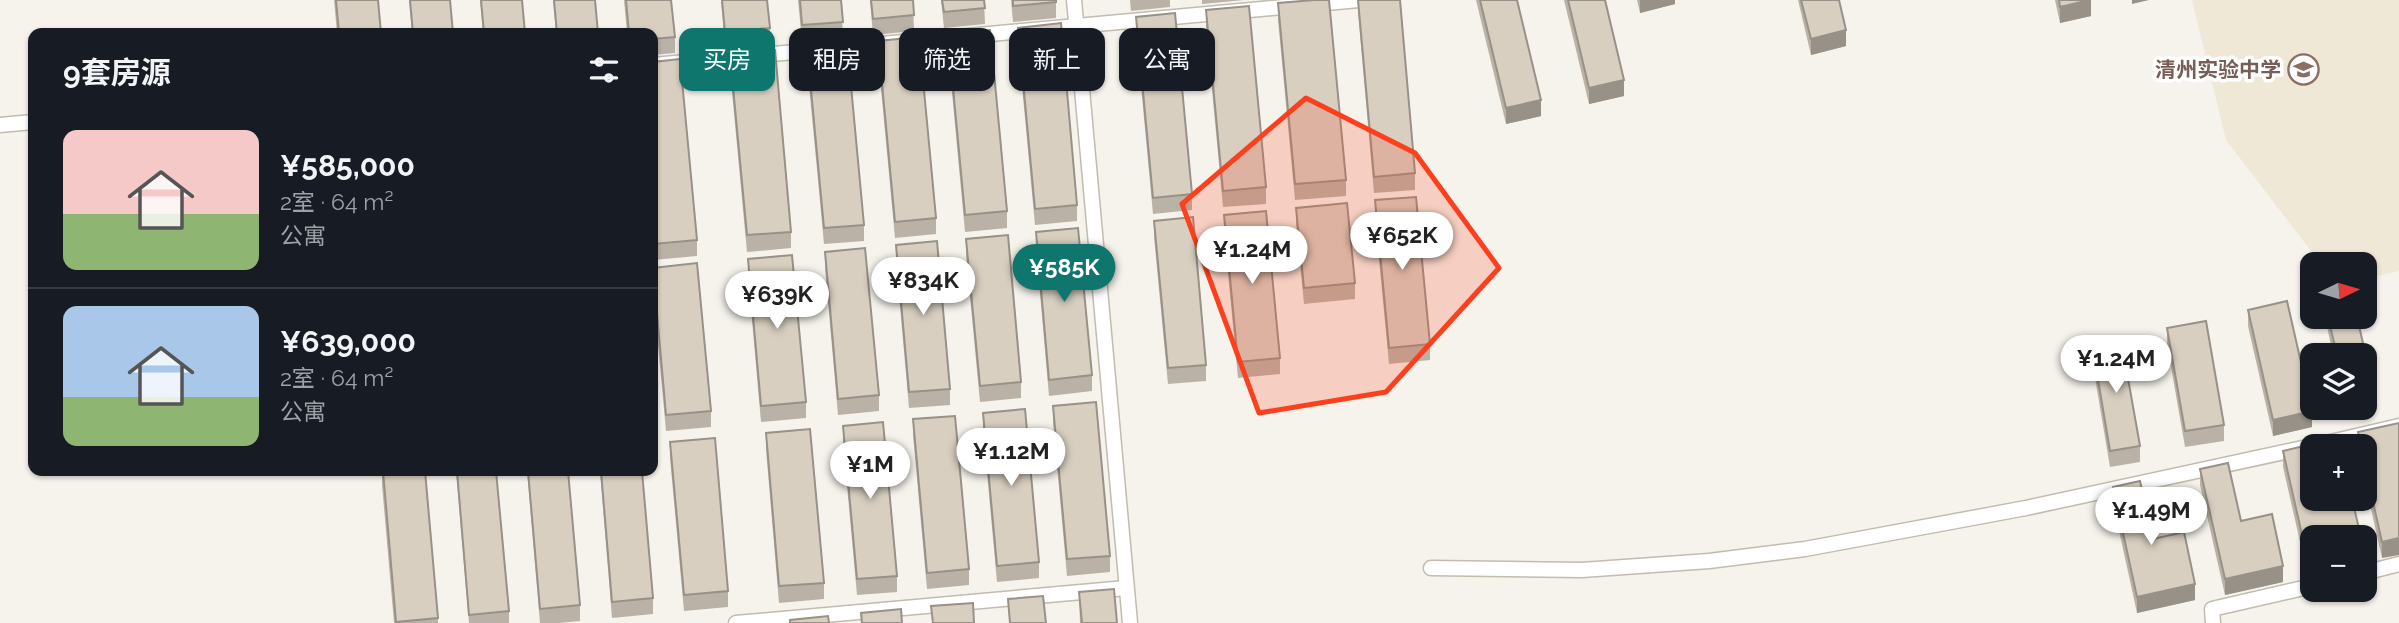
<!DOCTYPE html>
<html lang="zh">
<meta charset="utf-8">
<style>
:root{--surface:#171b24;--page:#20242c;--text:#f1f3f6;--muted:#9ea1a6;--line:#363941;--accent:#0f766e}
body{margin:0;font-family:Raleway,"Noto Sans SC",sans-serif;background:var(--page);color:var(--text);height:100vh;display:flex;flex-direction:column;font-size:26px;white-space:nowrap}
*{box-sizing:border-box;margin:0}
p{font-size:23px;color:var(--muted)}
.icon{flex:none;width:38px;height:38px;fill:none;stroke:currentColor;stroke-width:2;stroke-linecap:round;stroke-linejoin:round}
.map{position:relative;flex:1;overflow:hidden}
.details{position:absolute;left:28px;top:28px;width:630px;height:448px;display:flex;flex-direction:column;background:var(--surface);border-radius:14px;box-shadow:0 2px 5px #0004}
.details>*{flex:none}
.guide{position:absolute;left:679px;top:28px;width:665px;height:63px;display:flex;gap:14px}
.needle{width:46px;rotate:85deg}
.controls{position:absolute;left:2300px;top:252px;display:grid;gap:14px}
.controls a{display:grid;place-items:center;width:77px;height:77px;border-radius:14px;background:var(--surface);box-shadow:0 2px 5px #0004;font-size:35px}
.price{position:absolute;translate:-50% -60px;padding:0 16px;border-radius:24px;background:#fff;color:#222;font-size:23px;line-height:46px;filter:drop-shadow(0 2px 4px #0008)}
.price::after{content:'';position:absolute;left:50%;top:42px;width:21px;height:16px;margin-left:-10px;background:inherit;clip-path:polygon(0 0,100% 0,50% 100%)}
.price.selected{background:var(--accent);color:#fff}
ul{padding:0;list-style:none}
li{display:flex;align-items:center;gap:21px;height:175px;padding:0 35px}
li+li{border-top:2px solid var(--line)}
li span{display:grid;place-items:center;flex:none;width:196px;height:140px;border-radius:14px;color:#555}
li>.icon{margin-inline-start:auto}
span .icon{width:84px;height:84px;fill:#fffc;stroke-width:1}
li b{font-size:30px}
h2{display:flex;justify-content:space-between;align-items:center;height:84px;padding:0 35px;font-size:30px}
.tag{padding:0 24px;border-radius:14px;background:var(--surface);box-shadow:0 2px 5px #0004;font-size:24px;line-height:63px}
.tag.selected{background:var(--accent);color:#fff}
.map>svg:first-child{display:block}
</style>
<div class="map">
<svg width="2399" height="623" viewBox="0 0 2399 623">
<rect width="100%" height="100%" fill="#f6f3ec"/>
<!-- education -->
<path fill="#efe8d6" d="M 2192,0 L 2399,0 L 2399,271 L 2364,279 L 2364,264 L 2321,264 L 2226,140 Z"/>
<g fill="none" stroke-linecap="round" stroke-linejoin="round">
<defs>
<g id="lane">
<path d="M 1074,0 L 1130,623"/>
<path d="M 653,65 L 1359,0"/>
<path d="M 0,125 L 33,122"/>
<path d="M 2322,444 L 2399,426"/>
<path d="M 1431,568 L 1582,570 L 1709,561 L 1805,549 L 2026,508 L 2312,446"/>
<path d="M 2364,573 L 2399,564"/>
<path d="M 736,623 L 1126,588"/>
<path d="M 2213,623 L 2212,609 L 2312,586"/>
</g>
</defs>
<!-- lane casing -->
<use href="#lane" stroke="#c2bbae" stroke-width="17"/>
<!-- lane -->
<use href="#lane" stroke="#fff" stroke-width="14"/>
</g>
<!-- wall -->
<g fill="#bab2a6">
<path d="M 334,0 L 378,0 L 381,33 L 337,33 Z"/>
<path d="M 409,0 L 450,0 L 453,33 L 412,33 Z"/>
<path d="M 480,0 L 522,0 L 525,33 L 483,33 Z"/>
<path d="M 553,0 L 595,0 L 598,33 L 556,33 Z"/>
<path d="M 624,0 L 671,0 L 675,37 L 675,53 L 653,55 L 653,33 L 627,33 Z"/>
<path d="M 721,0 L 767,0 L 770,28 L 770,45 L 725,48 Z"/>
<path d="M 798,0 L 841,0 L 843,38 L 802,41 Z"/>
<path d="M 870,0 L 913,0 L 914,31 L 873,35 Z"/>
<path d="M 941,0 L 984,0 L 985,24 L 944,28 Z"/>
<path d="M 1011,0 L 1056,0 L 1056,18 L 1013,22 Z"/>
<path d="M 1130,0 L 1170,0 L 1170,7 L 1131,11 Z"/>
<path d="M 1202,0 L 1244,0 L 1202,4 Z"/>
<path d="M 1358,0 L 1415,173 L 1415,190 L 1374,193 L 1358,12 Z"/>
<path d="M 1476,0 L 1517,0 L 1541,116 L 1506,124 Z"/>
<path d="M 1564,0 L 1605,0 L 1624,96 L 1589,104 Z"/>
<path d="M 1637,0 L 1675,0 L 1675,4 L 1640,13 Z"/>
<path d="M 1798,0 L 1839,0 L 1846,46 L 1811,55 Z"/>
<path d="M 2055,0 L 2091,0 L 2091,16 L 2060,23 Z"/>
<path d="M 1278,3 L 1346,180 L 1346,196 L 1295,200 L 1278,20 Z"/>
<path d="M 1206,10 L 1266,187 L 1266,204 L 1223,207 L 1206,26 Z"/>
<path d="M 1136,17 L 1192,194 L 1192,210 L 1153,214 L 1136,33 Z"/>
<path d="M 1018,28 L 1077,205 L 1077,221 L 1035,225 L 1018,44 Z"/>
<path d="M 948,34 L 1007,211 L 1007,228 L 965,232 L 948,50 Z"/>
<path d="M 878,41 L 936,218 L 936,234 L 895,238 L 878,57 Z"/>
<path d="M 807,47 L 864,225 L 864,241 L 824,244 L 807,64 Z"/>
<path d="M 730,55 L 791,232 L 791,248 L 747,252 L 730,71 Z"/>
<path d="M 653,62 L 697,240 L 697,256 L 653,260 Z"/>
<path d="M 1375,200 L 1430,344 L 1430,360 L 1389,364 L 1375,217 Z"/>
<path d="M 1296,208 L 1355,283 L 1355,299 L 1304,304 L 1296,224 Z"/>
<path d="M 1224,215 L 1280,358 L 1280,374 L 1238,378 L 1224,231 Z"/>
<path d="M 1154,221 L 1206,365 L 1206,381 L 1168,384 L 1154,237 Z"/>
<path d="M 1036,232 L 1092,375 L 1092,391 L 1049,396 L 1036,248 Z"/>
<path d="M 966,239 L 1021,382 L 1021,398 L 980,402 L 966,255 Z"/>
<path d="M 896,245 L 950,389 L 950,405 L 909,408 L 896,261 Z"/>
<path d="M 825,252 L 879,395 L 879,411 L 838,415 L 825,268 Z"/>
<path d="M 748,259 L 806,402 L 806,418 L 761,422 L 748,275 Z"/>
<path d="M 653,268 L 711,411 L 711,427 L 666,431 L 653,291 Z"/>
<path d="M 2248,310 L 2312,427 L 2273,436 L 2248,326 Z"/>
<path d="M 2325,317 L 2357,317 L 2375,396 L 2375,413 L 2347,419 L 2345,408 L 2364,408 L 2364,355 L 2333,355 Z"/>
<path d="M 2167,328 L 2224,425 L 2224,441 L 2185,447 L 2167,344 Z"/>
<path d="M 2092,344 L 2140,446 L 2140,462 L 2110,467 L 2092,360 Z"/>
<path d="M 1053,406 L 1110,556 L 1110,572 L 1067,576 L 1053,422 Z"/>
<path d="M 983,413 L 1039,562 L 1039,578 L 997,582 L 983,429 Z"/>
<path d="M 913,419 L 969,569 L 969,585 L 927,589 L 913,435 Z"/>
<path d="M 2399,423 L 2382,558 L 2364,478 L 2364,446 L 2358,446 L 2358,432 Z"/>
<path d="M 843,426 L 897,576 L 897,592 L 857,595 L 843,442 Z"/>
<path d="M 766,433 L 824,583 L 824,599 L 779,603 L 766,449 Z"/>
<path d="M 2338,438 L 2308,577 L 2283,467 L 2283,451 Z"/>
<path d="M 670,442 L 728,591 L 728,607 L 684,611 L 670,458 Z"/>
<path d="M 2200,469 L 2241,521 L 2283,582 L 2225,595 L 2200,485 Z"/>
<path d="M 382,471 L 438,618 L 438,623 L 394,623 L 382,485 Z"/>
<path d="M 456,471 L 496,471 L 509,611 L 509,623 L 469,623 Z"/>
<path d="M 527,471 L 568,471 L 580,605 L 580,621 L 559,623 L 540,623 Z"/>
<path d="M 600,471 L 642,471 L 653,598 L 653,614 L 612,618 Z"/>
<path d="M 2113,487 L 2153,539 L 2195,600 L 2137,613 L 2113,503 Z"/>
<path d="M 1079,592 L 1117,623 L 1080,623 Z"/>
</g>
<!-- shaded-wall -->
<g fill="#979187">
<path d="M 1640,0 L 1675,0 L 1675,4 L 1640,13 Z"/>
<path d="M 2091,0 L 2091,16 L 2060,23 L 2060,7 Z"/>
<path d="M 2132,0 L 2149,0 L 2132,4 Z"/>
<path d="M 1846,30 L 1846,46 L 1811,55 L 1811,39 Z"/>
<path d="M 1624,80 L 1624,96 L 1589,104 L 1589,88 Z"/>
<path d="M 1541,100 L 1541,116 L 1506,124 L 1506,108 Z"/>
<path d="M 2375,396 L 2375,413 L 2347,419 L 2347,408 L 2364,408 L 2364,399 Z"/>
<path d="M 2312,411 L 2312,427 L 2273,436 L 2273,420 Z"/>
<path d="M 2399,538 L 2399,555 L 2382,558 L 2382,542 Z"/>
<path d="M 2312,560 L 2312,576 L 2308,577 L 2308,561 Z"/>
<path d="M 2283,566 L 2283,582 L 2225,595 L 2225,579 Z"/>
<path d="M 2195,584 L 2195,600 L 2137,613 L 2137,597 Z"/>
</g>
<!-- building -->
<g fill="#d8cfc1" stroke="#979187" stroke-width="2">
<path d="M 336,0 L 378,0 L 381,33 L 339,33 Z"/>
<path d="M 410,0 L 450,0 L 453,33 L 413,33 Z"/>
<path d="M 481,0 L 522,0 L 525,33 L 484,33 Z"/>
<path d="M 554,0 L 595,0 L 598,33 L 557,33 Z"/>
<path d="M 626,0 L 671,0 L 675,37 L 653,39 L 653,33 L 629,33 Z"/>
<path d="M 722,0 L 767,0 L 770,28 L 725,32 Z"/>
<path d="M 800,0 L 841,0 L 843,22 L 802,25 Z"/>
<path d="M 871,0 L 913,0 L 914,15 L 873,19 Z"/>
<path d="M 942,0 L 984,0 L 985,8 L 944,12 Z"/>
<path d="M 1013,0 L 1056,0 L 1056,2 L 1013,6 Z"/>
<path d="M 1314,0 L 1329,0 L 1346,180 L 1295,184 L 1278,3 Z"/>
<path d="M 1358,0 L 1400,0 L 1415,173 L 1374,177 Z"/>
<path d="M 1480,0 L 1517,0 L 1541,100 L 1506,108 Z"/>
<path d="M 1568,0 L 1605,0 L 1624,80 L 1589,88 Z"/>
<path d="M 1801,0 L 1839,0 L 1846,30 L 1811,39 Z"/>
<path d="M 2059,0 L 2090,0 L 2060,7 Z"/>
<path d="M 1249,6 L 1266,187 L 1223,191 L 1206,10 Z"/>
<path d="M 1175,13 L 1192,194 L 1153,198 L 1136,17 Z"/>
<path d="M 1061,23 L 1077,205 L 1035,209 L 1018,28 Z"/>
<path d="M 990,30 L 1007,211 L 965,215 L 948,34 Z"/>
<path d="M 919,37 L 936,218 L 895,222 L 878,41 Z"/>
<path d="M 847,43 L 864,225 L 824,228 L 807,47 Z"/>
<path d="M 775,50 L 791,232 L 747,235 L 730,55 Z"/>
<path d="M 680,59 L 697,240 L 653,244 L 653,62 Z"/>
<path d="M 1416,197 L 1430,344 L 1389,348 L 1375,200 Z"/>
<path d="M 1347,203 L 1355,283 L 1304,288 L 1296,208 Z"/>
<path d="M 1266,211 L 1280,358 L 1238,362 L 1224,215 Z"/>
<path d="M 1193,217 L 1206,365 L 1168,368 L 1154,221 Z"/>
<path d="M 1078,228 L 1092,375 L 1049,380 L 1036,232 Z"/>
<path d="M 1008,235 L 1021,382 L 980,386 L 966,239 Z"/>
<path d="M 937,241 L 950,389 L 909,392 L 896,245 Z"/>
<path d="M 865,248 L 879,395 L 838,399 L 825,252 Z"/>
<path d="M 792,255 L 806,402 L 761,406 L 748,259 Z"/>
<path d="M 697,263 L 711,411 L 666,415 L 653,268 Z"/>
<path d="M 2287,301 L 2312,411 L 2273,420 L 2248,310 Z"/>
<path d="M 2328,317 L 2357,317 L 2375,396 L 2364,399 L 2364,355 L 2337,355 Z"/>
<path d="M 2206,321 L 2224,425 L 2185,431 L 2167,328 Z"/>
<path d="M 2121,339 L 2140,446 L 2110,451 L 2092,344 Z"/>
<path d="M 1096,402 L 1110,556 L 1067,559 L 1053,406 Z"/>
<path d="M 1025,409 L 1039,562 L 997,566 L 983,413 Z"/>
<path d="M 955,416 L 969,569 L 927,573 L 913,419 Z"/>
<path d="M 883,422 L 897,576 L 857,579 L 843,426 Z"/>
<path d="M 2399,423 L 2399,538 L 2382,542 L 2364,462 L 2364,446 L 2361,446 L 2358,432 Z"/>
<path d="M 810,429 L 824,583 L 779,586 L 766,433 Z"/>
<path d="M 715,438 L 728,591 L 684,595 L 670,442 Z"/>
<path d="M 2338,438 L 2340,446 L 2312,446 L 2312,499 L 2352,499 L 2361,537 L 2312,537 L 2312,560 L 2308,561 L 2283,451 Z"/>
<path d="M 2228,463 L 2241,521 L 2272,514 L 2283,566 L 2225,579 L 2200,469 Z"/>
<path d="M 383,471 L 425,471 L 438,618 L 396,622 Z"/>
<path d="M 457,471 L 496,471 L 509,611 L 469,615 Z"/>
<path d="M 528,471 L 568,471 L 580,605 L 540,609 Z"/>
<path d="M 601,471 L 642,471 L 653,598 L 612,602 Z"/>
<path d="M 2140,481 L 2153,539 L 2184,532 L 2195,584 L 2137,597 L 2113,487 Z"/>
<path d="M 1114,589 L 1117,623 L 1082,623 L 1079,592 Z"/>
<path d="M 1043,596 L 1046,623 L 1010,623 L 1008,599 Z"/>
<path d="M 973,603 L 974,623 L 933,623 L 931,606 Z"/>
<path d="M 901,609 L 902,623 L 862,623 L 861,613 Z"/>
<path d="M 828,616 L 829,623 L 790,623 L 790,620 Z"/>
</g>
<!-- marked area -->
<path fill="#fc3f1d" fill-opacity="0.2" stroke="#fc3f1d" stroke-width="5" stroke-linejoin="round" d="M 1306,98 L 1415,153 L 1499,268 L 1386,392 L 1259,413 L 1182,204 Z"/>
<!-- icons -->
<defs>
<symbol id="school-ring" viewBox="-11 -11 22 22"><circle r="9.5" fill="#fff" stroke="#8d6e63" stroke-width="1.5"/><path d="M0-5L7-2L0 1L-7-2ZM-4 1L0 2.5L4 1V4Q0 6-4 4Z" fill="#8d6e63"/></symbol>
</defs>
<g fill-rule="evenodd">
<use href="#school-ring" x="2286" y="52" width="35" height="35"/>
</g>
<g text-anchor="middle" stroke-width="7" stroke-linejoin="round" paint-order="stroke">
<!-- education labels -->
<g font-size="21" font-weight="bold" fill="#785e54" stroke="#fff" text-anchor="end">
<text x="2281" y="77">清州实验中学</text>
</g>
</g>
</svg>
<div class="controls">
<a><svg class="needle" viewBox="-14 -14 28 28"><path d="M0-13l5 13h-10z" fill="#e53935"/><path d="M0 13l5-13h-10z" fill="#9ea1a6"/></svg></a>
<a><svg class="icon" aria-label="layers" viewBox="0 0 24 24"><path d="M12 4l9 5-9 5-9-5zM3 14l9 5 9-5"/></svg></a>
<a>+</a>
<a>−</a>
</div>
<b class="price" style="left:1402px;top:272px">¥652K</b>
<b class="price" style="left:1252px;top:286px">¥1.24M</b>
<b class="price selected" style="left:1064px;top:304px">¥585K</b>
<b class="price" style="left:923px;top:317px">¥834K</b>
<b class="price" style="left:777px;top:331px">¥639K</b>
<b class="price" style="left:2116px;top:395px">¥1.24M</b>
<b class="price" style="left:1011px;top:488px">¥1.12M</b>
<b class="price" style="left:870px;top:501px">¥1M</b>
<b class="price" style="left:2151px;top:547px">¥1.49M</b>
<div class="guide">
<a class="tag selected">买房</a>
<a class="tag">租房</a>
<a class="tag">筛选</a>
<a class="tag">新上</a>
<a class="tag">公寓</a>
</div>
<section class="details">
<h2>9套房源<svg class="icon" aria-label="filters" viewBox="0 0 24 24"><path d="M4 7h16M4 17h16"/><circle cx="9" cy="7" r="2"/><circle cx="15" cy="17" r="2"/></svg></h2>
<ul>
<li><span style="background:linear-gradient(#f6c9c9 60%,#8fb573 0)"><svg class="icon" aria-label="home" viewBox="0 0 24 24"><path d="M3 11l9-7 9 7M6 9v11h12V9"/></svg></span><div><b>¥585,000</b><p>2室 · 64 m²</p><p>公寓</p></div></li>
<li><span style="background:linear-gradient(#a9c7e8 65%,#8fb573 0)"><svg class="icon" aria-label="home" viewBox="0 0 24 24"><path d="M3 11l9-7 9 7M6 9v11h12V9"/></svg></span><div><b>¥639,000</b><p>2室 · 64 m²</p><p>公寓</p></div></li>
</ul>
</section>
</div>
